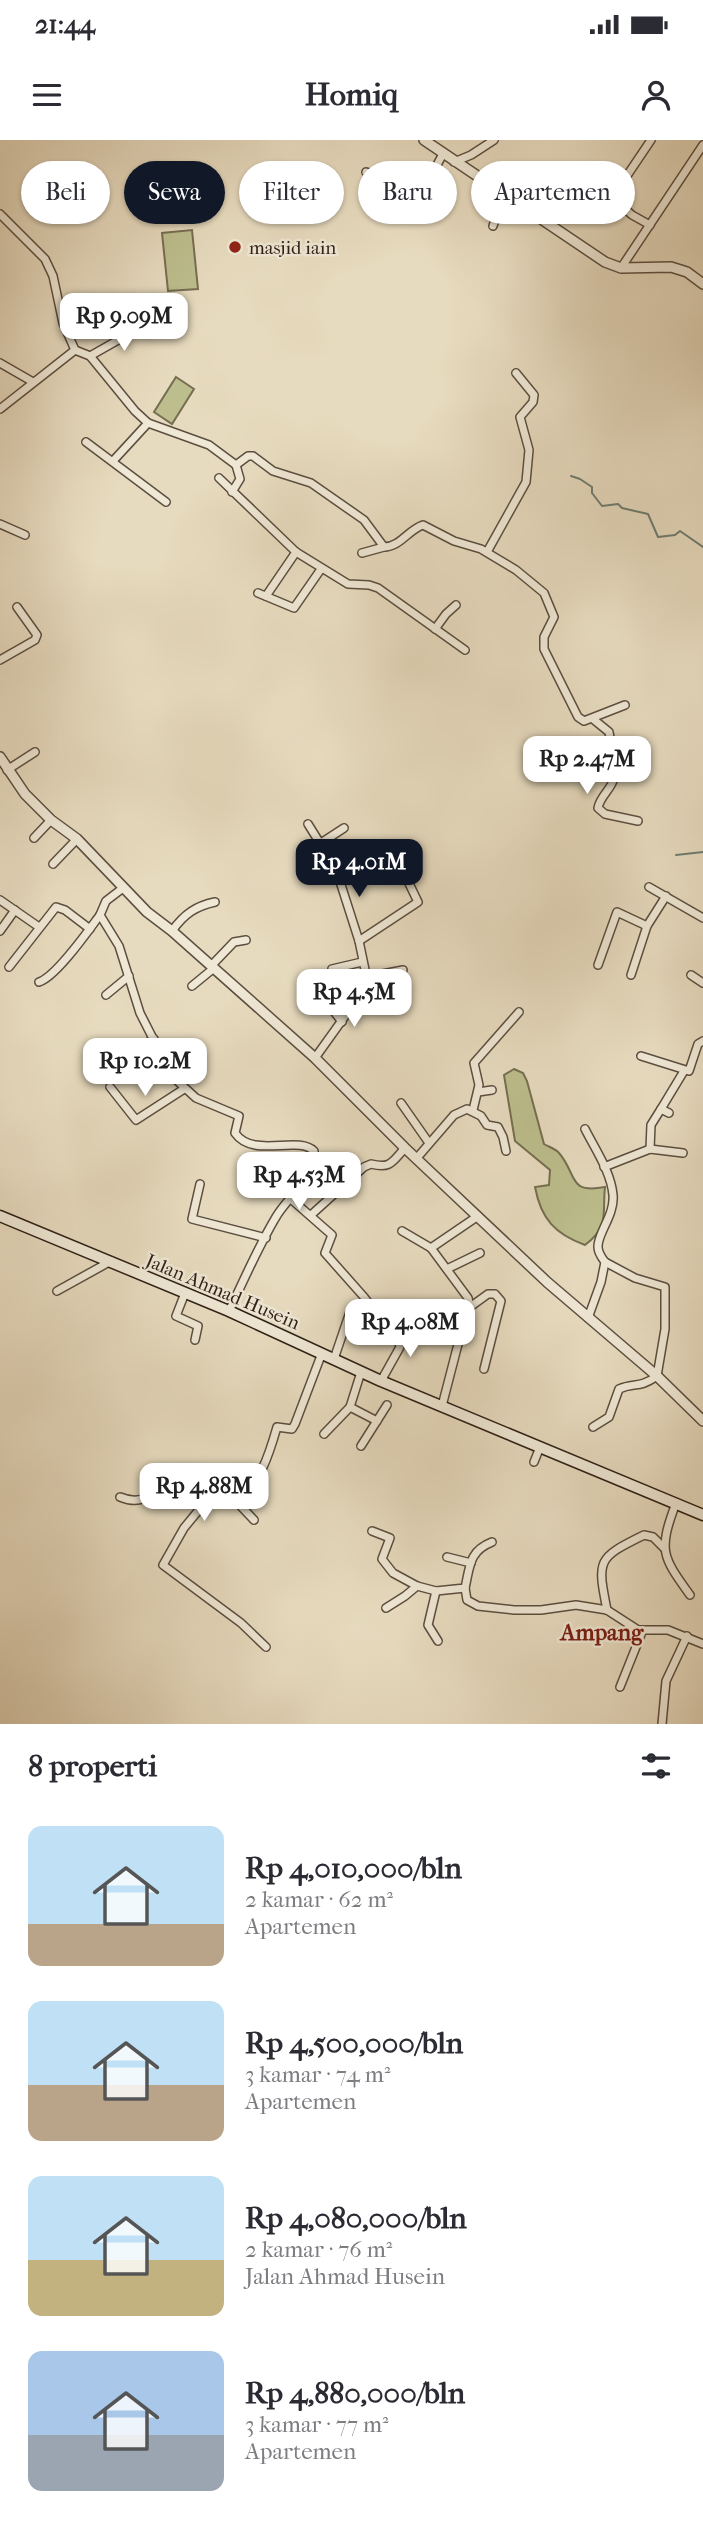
<!DOCTYPE html>
<html lang="id">
<meta charset="utf-8">
<style>
:root{--surface:#fff;--page:#f2f2f3;--text:#2b2b33;--muted:#7c7c81;--accent:#111827}
body{margin:0;font-family:"IM FELL French Canon",serif;background:var(--page);color:var(--text);height:100vh;display:flex;flex-direction:column;font-size:26px;white-space:nowrap}
*{box-sizing:border-box;margin:0}
p{font-size:23px;color:var(--muted)}
.icon{flex:none;width:38px;height:38px;fill:none;stroke:currentColor;stroke-width:2;stroke-linecap:round;stroke-linejoin:round}
.map{position:relative;height:1584px;overflow:hidden}
.drawer{display:flex;flex-direction:column;background:var(--surface);flex:1}
.drawer>*{flex:none}
.top-card{position:absolute;left:21px;top:21px;width:662px;height:63px;display:flex;gap:14px}
.price{position:absolute;translate:-50% -60px;padding:0 16px;border-radius:14px;background:#fff;color:#222;font-size:23px;line-height:46px;filter:drop-shadow(0 2px 4px #0008)}
.price::after{content:'';position:absolute;left:50%;top:42px;width:21px;height:16px;margin-left:-10px;background:inherit;clip-path:polygon(0 0,100% 0,50% 100%)}
.price.on{background:var(--accent);color:#fff}
ul{padding:0;list-style:none}
li{display:flex;align-items:center;gap:21px;height:175px;padding:0 28px}
li span{display:grid;place-items:center;flex:none;width:196px;height:140px;border-radius:14px;color:#555}
li>.icon{margin-inline-start:auto}
span .icon{width:84px;height:84px;fill:#fffc;stroke-width:1}
li b{font-size:30px}
h2{display:flex;justify-content:space-between;align-items:center;height:84px;padding:0 28px;font-size:30px}
.pill{padding:0 24px;border-radius:32px;background:var(--surface);box-shadow:0 2px 5px #0004;font-size:24px;line-height:63px}
.pill.on{background:var(--accent);color:#fff}
.status{display:flex;justify-content:space-between;align-items:center;height:49px;padding:0 35px;background:var(--surface);direction:ltr}
.status svg{height:19px;fill:currentColor}
header{display:flex;justify-content:space-between;align-items:center;height:91px;padding:0 28px;background:var(--surface);font-size:32px;font-weight:800}
.map>svg:first-child{display:block}
</style>
<div class="status"><b>21:44</b><svg viewBox="0 0 49 12"><path d="M0 12V9h3v3zM5 12V6h3v6zM10 12V3h3v9zM15 12V0h3v12zM26 1h20v11H26zM47 4h2v5h-2z"/></svg></div>
<header><svg class="icon" aria-label="menu" viewBox="0 0 24 24"><path d="M4 6h16M4 12h16M4 18h16"/></svg>Homiq<svg class="icon" aria-label="person" viewBox="0 0 24 24"><circle cx="12" cy="8" r="4"/><path d="M4 21q1-7 8-7t8 7"/></svg></header>
<div class="map">
<svg width="703" height="1584" viewBox="0 0 703 1584">
<rect width="100%" height="100%" fill="#e7dbbf"/>
<filter id="stains"><feTurbulence type="fractalNoise" baseFrequency=".00286" numOctaves="4"/><feColorMatrix values="0 0 0 0 .2 0 0 0 0 .09 0 0 0 0 .02 0 0 0 .5 -.17"/></filter>
<radialGradient id="worn" r=".72"><stop offset=".6" stop-color="#630" stop-opacity="0"/><stop offset="1" stop-color="#630" stop-opacity=".3"/></radialGradient>
<!-- green -->
<g fill="#bdbe8d" stroke="#766e52" stroke-width="2">
<path d="M 192,90 L 198,149 L 168,151 L 162,93 Z"/>
<path d="M 176,237 L 194,249 L 172,284 L 154,272 Z"/>
<path d="M 514,929 L 523,933 L 527,941 L 544,1004 C 549,1007 556,1009 559,1013 C 578,1035 567,1054 605,1047 C 602,1074 610,1086 585,1105 C 555,1094 541,1079 535,1047 L 549,1045 L 550,1030 L 515,1001 L 504,935 Z"/>
</g>
<g fill="none" stroke-linecap="round" stroke-linejoin="round">
<!-- stream -->
<g stroke="#6d7d72" stroke-width="2">
<path d="M 571,336 L 580,339 L 592,347 L 592,353 L 602,366 L 618,364 L 622,368 L 648,374 L 658,397 L 675,395 L 680,391 L 703,407"/>
<path d="M 676,715 L 703,712"/>
</g>
<defs>
<g id="minor">
<path d="M 454,22 L 471,15 L 494,0"/>
<path d="M 366,32 C 378,36 418,49 428,39 C 434,33 438,22 443,14"/>
<path d="M 0,74 L 45,119 L 53,136 L 63,183 L 75,210 L 90,216 L 135,271 L 148,283 L 209,305 L 236,325 L 248,316 L 253,316 L 273,331 L 311,343 L 364,380 L 384,407 C 400,407 408,390 423,385 L 454,401 L 481,409 L 516,430 L 544,453 L 554,477 L 544,497 L 544,509 L 578,577 L 584,581 L 625,565"/>
<path d="M 650,85 L 632,75 L 615,60 L 616,52 L 651,0"/>
<path d="M 493,86 L 503,55"/>
<path d="M 621,128 L 703,5"/>
<path d="M 90,216 L 120,199 L 123,195 L 122,187"/>
<path d="M 0,223 L 33,242"/>
<path d="M 0,269 L 75,210"/>
<path d="M 86,302 L 166,362"/>
<path d="M 113,321 L 148,283"/>
<path d="M 219,338 L 296,412 L 348,444 L 369,445 L 378,448 L 465,510"/>
<path d="M 232,352 L 240,339 L 236,325"/>
<path d="M 0,384 L 25,395"/>
<path d="M 487,412 L 526,342 L 529,310 L 520,277 L 533,262 L 534,255 L 516,233"/>
<path d="M 362,413 L 384,407"/>
<path d="M 258,453 L 294,468 L 321,429"/>
<path d="M 266,456 L 296,412"/>
<path d="M 435,489 L 446,474 L 456,465"/>
<path d="M 0,520 L 35,500 L 37,495 L 17,467"/>
<path d="M 593,579 L 609,592 C 611,605 617,625 614,638 C 611,650 600,656 598,668 L 605,674 L 638,681"/>
<path d="M 7,630 L 35,612"/>
<path d="M 308,684 L 336,729 L 359,801 L 368,844 L 374,852 L 385,856"/>
<path d="M 34,698 L 51,680"/>
<path d="M 321,703 L 344,688"/>
<path d="M 334,723 L 360,707"/>
<path d="M 53,724 L 77,699"/>
<path d="M 649,747 L 703,778"/>
<path d="M 123,748 L 106,761 L 100,775 L 119,806 L 140,873 L 172,936 L 196,958 L 239,976 L 235,993 C 253,1019 298,995 314,1011 C 316,1038 288,1056 276,1077 C 258,1107 244,1140 229,1171"/>
<path d="M 0,760 L 39,787"/>
<path d="M 0,791 L 15,770"/>
<path d="M 172,791 C 184,774 196,766 215,762"/>
<path d="M 359,801 L 418,762 L 403,731"/>
<path d="M 212,825 L 234,802 L 246,800"/>
<path d="M 598,825 L 617,772 L 647,786"/>
<path d="M 9,827 L 56,767 L 65,770 L 90,789"/>
<path d="M 332,829 L 362,822"/>
<path d="M 631,835 L 647,786 L 666,756"/>
<path d="M 691,835 L 703,843"/>
<path d="M 367,837 L 403,830"/>
<path d="M 39,842 C 56,837 88,791 100,775"/>
<path d="M 192,846 L 214,828"/>
<path d="M 106,855 L 129,836"/>
<path d="M 323,857 L 342,882"/>
<path d="M 138,908 L 154,899"/>
<path d="M 641,916 L 689,931 L 698,904 L 703,901"/>
<path d="M 315,918 L 368,844"/>
<path d="M 110,947 L 136,980 L 184,949"/>
<path d="M 478,952 L 492,950"/>
<path d="M 401,963 L 429,1003"/>
<path d="M 661,969 L 684,931"/>
<path d="M 473,970 L 479,945 L 474,923 L 519,872"/>
<path d="M 585,989 C 595,1009 611,1032 613,1055 C 615,1075 597,1094 598,1107 C 598,1113 602,1118 605,1122 L 601,1142 L 588,1178"/>
<path d="M 650,1009 L 651,985 L 661,969 L 669,973"/>
<path d="M 416,1019 L 454,975 L 467,969 L 481,976 L 487,985 L 498,987 L 503,997 L 506,1011"/>
<path d="M 604,1027 L 650,1009 L 683,1013"/>
<path d="M 200,1044 L 192,1079 L 266,1098"/>
<path d="M 291,1059 L 332,1095 L 325,1113 L 364,1157 L 399,1203 L 400,1207 L 381,1241"/>
<path d="M 311,1075 L 364,1027 L 371,1024 C 391,1029 392,1022 405,1008"/>
<path d="M 402,1091 L 431,1108"/>
<path d="M 447,1129 L 480,1113"/>
<path d="M 57,1151 L 111,1121"/>
<path d="M 185,1153 L 176,1176 L 198,1186 L 195,1200"/>
<path d="M 470,1167 L 488,1154 L 495,1154 L 501,1161 L 484,1229"/>
<path d="M 434,1169 L 464,1181"/>
<path d="M 334,1219 L 350,1172"/>
<path d="M 442,1266 L 464,1181 L 470,1167 L 468,1158 L 431,1108 L 478,1076"/>
<path d="M 350,1267 L 377,1281"/>
<path d="M 593,1287 L 609,1277 L 619,1249 C 634,1242 639,1249 657,1236 L 665,1189 L 665,1147 L 635,1138 L 605,1122"/>
<path d="M 324,1294 L 350,1267 L 361,1232"/>
<path d="M 361,1306 L 387,1265"/>
<path d="M 534,1322 L 540,1307"/>
<path d="M 120,1357 C 152,1370 155,1341 181,1330 L 191,1333 L 217,1348"/>
<path d="M 236,1361 C 260,1344 269,1315 277,1287 L 292,1289 L 295,1284 L 322,1213"/>
<path d="M 676,1363 C 658,1411 662,1416 690,1455"/>
<path d="M 254,1380 L 236,1361 L 217,1348 L 184,1388 L 163,1425 L 241,1483 L 266,1507"/>
<path d="M 372,1391 L 390,1398 L 382,1419 L 393,1433 L 417,1446"/>
<path d="M 447,1417 L 471,1423"/>
<path d="M 465,1448 L 467,1460 L 478,1466 L 514,1470 L 541,1470 L 576,1465 L 607,1470 L 638,1490 L 668,1490 L 703,1504"/>
<path d="M 436,1451 L 428,1485 L 438,1501"/>
<path d="M 386,1468 L 405,1456 L 417,1446 L 436,1451 L 465,1448 C 470,1426 469,1411 492,1402"/>
<path d="M 607,1470 C 597,1420 597,1418 644,1395 L 653,1397 L 664,1408"/>
<path d="M 620,1547 L 642,1492"/>
<path d="M 662,1584 L 666,1541 L 687,1496"/>
</g>
<g id="tertiary">
<path d="M 424,0 L 605,122 L 621,128 L 671,127 L 687,132 L 703,144"/>
<path d="M 0,617 L 25,654 L 51,680 L 77,699 L 147,772 L 172,791 L 315,918 L 405,1008 L 547,1142 L 657,1236 L 703,1281"/>
</g>
<path id="secondary" d="M 0,1076 L 229,1171 L 381,1241 L 703,1375"/>
</defs>
<!-- minor casing -->
<use href="#minor" stroke="#5c4e40" stroke-width="10"/>
<!-- tertiary casing -->
<use href="#tertiary" stroke="#5c4e40" stroke-width="12"/>
<!-- secondary casing -->
<use href="#secondary" stroke="#2e1f16" stroke-width="13"/>
<!-- minor -->
<use href="#minor" stroke="#efe8d5" stroke-width="7"/>
<!-- tertiary -->
<use href="#tertiary" stroke="#efe8d5" stroke-width="9"/>
<!-- secondary -->
<use href="#secondary" stroke="#efe8d5" stroke-width="10"/>
</g>
<!-- markers -->
<circle fill="#8f2418" stroke="#efe8d5" stroke-width="2.5" cx="235" cy="107" r="7"/>
<g text-anchor="middle" stroke-width="5" stroke-linejoin="round" paint-order="stroke">
<!-- poi labels -->
<g font-size="19" fill="#2e1f16" stroke="#efe8d5" text-anchor="start">
<text x="249" y="114">masjid iain</text>
</g>
<!-- street labels -->
<g font-size="19" fill="#2e1f16" stroke="#efe8d5">
<text transform="translate(223 1151) rotate(23)" y="7">Jalan Ahmad Husein</text>
</g>
<!-- quarter labels -->
<g font-size="23" font-weight="bold" fill="#7a1f14" stroke="#efe8d5">
<text x="602" y="1500">Ampang</text>
</g>
</g>
<rect width="100%" height="100%" filter="url(#stains)"/>
<rect width="100%" height="100%" fill="url(#worn)"/>
</svg>
<b class="price" style="left:124px;top:213px">Rp 9.09M</b>
<b class="price" style="left:587px;top:656px">Rp 2.47M</b>
<b class="price on" style="left:359px;top:759px">Rp 4.01M</b>
<b class="price" style="left:354px;top:889px">Rp 4.5M</b>
<b class="price" style="left:145px;top:958px">Rp 10.2M</b>
<b class="price" style="left:299px;top:1072px">Rp 4.53M</b>
<b class="price" style="left:410px;top:1219px">Rp 4.08M</b>
<b class="price" style="left:204px;top:1383px">Rp 4.88M</b>
<div class="top-card">
<a class="pill">Beli</a>
<a class="pill on">Sewa</a>
<a class="pill">Filter</a>
<a class="pill">Baru</a>
<a class="pill">Apartemen</a>
</div>
</div>
<section class="drawer">
<h2>8 properti<svg class="icon" aria-label="filters" viewBox="0 0 24 24"><path d="M4 7h16M4 17h16"/><circle cx="9" cy="7" r="2"/><circle cx="15" cy="17" r="2"/></svg></h2>
<ul>
<li><span style="background:linear-gradient(#bfe0f5 70%,#b9a48a 0)"><svg class="icon" aria-label="home" viewBox="0 0 24 24"><path d="M3 11l9-7 9 7M6 9v11h12V9"/></svg></span><div><b>Rp 4,010,000/bln</b><p>2 kamar · 62 m²</p><p>Apartemen</p></div></li>
<li><span style="background:linear-gradient(#bfe0f5 60%,#b9a48a 0)"><svg class="icon" aria-label="home" viewBox="0 0 24 24"><path d="M3 11l9-7 9 7M6 9v11h12V9"/></svg></span><div><b>Rp 4,500,000/bln</b><p>3 kamar · 74 m²</p><p>Apartemen</p></div></li>
<li><span style="background:linear-gradient(#bfe0f5 60%,#c2b280 0)"><svg class="icon" aria-label="home" viewBox="0 0 24 24"><path d="M3 11l9-7 9 7M6 9v11h12V9"/></svg></span><div><b>Rp 4,080,000/bln</b><p>2 kamar · 76 m²</p><p>Jalan Ahmad Husein</p></div></li>
<li><span style="background:linear-gradient(#a9c7e8 60%,#9aa5b1 0)"><svg class="icon" aria-label="home" viewBox="0 0 24 24"><path d="M3 11l9-7 9 7M6 9v11h12V9"/></svg></span><div><b>Rp 4,880,000/bln</b><p>3 kamar · 77 m²</p><p>Apartemen</p></div></li>
</ul>
</section>
